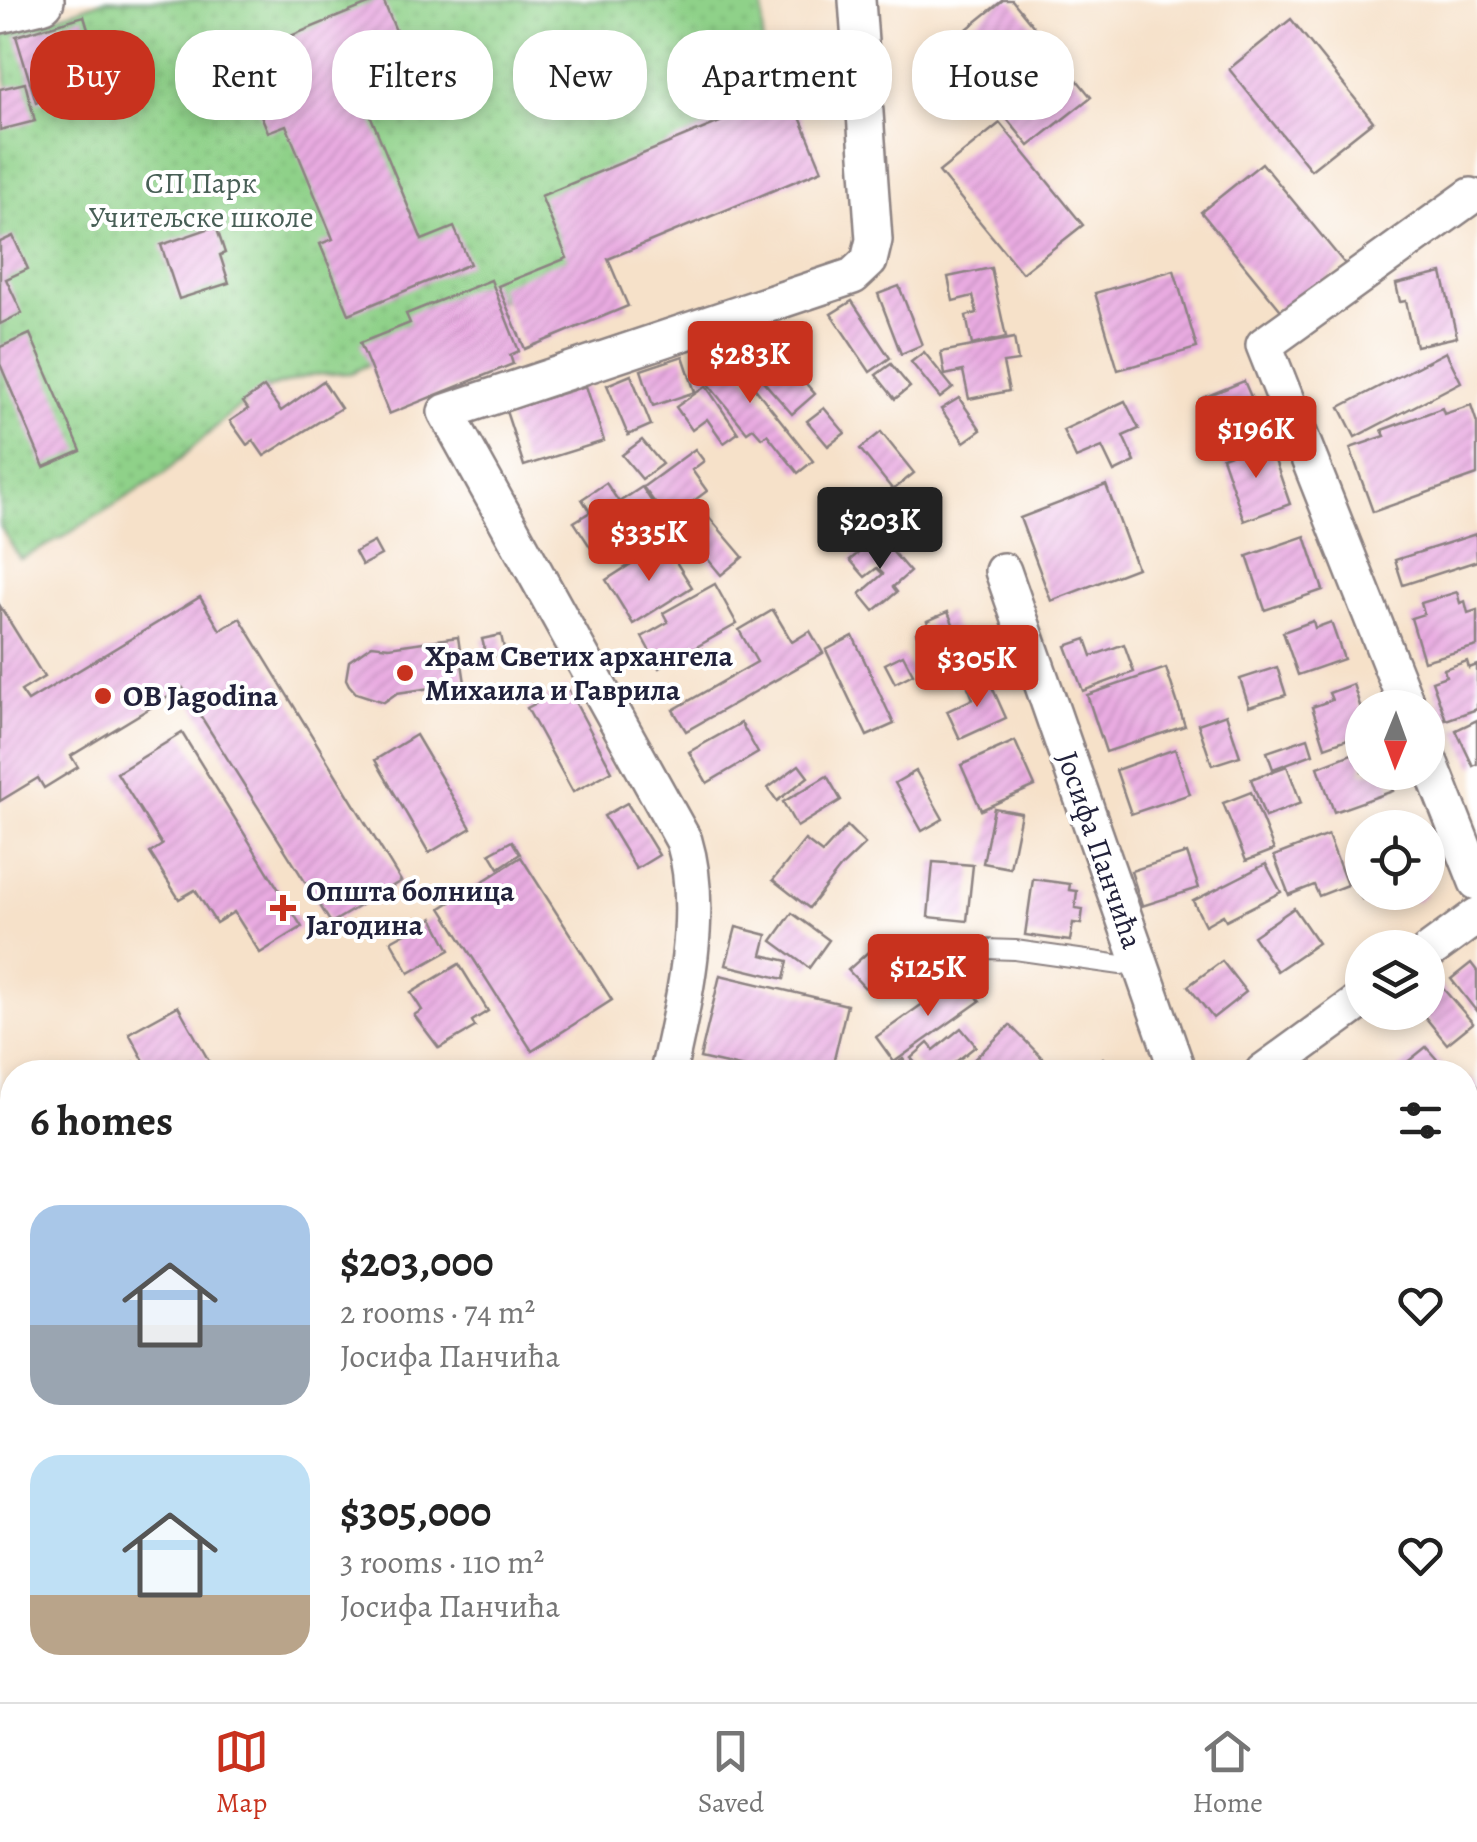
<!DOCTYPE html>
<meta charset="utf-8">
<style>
:root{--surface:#fff;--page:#f6f6f6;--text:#222;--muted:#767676;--line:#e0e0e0;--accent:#c8321e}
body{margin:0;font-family:Alegreya,serif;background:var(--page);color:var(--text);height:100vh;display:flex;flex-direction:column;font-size:38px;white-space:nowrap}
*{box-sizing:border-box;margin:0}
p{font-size:32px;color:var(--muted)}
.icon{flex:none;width:55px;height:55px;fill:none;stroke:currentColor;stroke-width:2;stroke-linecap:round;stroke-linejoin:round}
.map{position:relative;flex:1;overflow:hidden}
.side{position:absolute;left:0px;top:1060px;width:1478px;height:642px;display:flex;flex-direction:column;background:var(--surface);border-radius:40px 40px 0 0;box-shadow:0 5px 15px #0003}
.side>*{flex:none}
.guide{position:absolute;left:30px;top:30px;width:1418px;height:90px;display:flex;gap:20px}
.needle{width:65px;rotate:181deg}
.controls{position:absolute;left:1345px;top:690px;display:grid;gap:20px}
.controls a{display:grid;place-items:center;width:100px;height:100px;border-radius:50%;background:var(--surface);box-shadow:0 5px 15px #0003;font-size:50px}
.price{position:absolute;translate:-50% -85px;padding:0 22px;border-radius:10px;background:var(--accent);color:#fff;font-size:32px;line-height:65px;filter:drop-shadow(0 2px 5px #0008)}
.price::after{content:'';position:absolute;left:50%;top:60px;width:30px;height:22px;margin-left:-15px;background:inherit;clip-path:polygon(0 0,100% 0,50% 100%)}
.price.current{background:#222;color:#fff}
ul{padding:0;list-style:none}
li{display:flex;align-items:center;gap:30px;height:250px;padding:0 30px}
li span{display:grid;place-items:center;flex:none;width:280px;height:200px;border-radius:30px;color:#555}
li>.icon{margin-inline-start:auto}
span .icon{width:120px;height:120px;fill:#fffc;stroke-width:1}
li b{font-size:42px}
h2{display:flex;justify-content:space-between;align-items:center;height:120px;padding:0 30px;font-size:42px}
.chip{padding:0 35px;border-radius:40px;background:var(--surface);box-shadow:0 5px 15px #0003;font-size:35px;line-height:90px}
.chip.current{background:var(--accent);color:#fff}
.menu{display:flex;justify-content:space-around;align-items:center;height:140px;border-top:2px solid var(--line);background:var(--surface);font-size:28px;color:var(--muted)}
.menu a{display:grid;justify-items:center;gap:5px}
.menu .current{color:var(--accent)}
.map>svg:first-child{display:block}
</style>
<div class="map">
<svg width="1477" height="1702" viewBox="0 0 1477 1702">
<defs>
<pattern id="grass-dots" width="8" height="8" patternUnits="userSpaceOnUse" patternTransform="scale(2.5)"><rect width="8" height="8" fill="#8fd189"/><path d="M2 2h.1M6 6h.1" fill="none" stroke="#7bb377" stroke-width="1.8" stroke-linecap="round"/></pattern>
<pattern id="building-hatch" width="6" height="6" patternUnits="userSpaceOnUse" patternTransform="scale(2.5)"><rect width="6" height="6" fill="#e9abe1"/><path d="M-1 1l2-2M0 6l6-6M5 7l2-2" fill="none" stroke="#c893c2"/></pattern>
</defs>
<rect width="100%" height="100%" fill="#fff"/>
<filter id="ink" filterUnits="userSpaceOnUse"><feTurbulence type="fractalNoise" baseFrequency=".01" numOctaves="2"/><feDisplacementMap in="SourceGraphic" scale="20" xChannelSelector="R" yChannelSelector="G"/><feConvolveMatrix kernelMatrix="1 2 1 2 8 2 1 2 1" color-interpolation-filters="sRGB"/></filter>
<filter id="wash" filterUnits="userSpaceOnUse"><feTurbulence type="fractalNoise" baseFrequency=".0048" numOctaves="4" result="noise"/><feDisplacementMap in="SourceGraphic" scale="40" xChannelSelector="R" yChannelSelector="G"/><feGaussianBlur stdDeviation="2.25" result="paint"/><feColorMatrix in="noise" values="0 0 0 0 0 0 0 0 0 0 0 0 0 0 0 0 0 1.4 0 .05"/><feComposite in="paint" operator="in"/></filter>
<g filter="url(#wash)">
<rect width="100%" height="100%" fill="#f6e1c9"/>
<!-- grass -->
<path fill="url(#grass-dots)" stroke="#587a62" stroke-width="2.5" d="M 105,0 L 763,0 L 761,154 L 528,287 L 351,373 L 311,375 L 269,388 L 232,412 L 165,473 L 60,539 L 20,559 L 0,526 L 0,127 L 10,120 L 3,35 Z"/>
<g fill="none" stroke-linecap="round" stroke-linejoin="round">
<!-- river -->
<g stroke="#4cb5cb" stroke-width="58">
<path d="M 0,1407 L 12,1403"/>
<path d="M 1349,1690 L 1356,1702"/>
</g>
</g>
<g id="blocks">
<!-- building -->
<g fill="url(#building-hatch)">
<path d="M 378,0 L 383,0 L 399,38 L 347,59 L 422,240 L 454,227 L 470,264 L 349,314 L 320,244 L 333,239 L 286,125 L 268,132 L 237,58 Z"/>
<path d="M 1003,0 L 1012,0 L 1091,97 L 1029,146 L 947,45 Z"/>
<path d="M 84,16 L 93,46 L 87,47 L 93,67 L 80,71 L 85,88 L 36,102 L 16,36 Z"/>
<path d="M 1291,19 L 1373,121 L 1311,170 L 1229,69 Z"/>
<path d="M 25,83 L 35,121 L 0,130 L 0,89 Z"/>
<path d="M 790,93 L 822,170 L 608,259 L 628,306 L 525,349 L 498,286 L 567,258 L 541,196 Z"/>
<path d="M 1000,123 L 1083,225 L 1022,273 L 939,172 Z"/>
<path d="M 1262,163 L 1345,264 L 1284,314 L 1201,212 Z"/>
<path d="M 216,226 L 225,253 L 220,255 L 229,283 L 179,299 L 161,245 Z"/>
<path d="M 13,236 L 28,269 L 6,279 L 22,313 L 0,324 L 0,242 Z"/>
<path d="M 991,268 L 1006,337 L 972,345 L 966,316 L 977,313 L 973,296 L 953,301 L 948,277 Z"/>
<path d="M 1174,270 L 1197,348 L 1118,370 L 1095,293 Z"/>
<path d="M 1442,273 L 1457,337 L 1416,346 L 1406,301 L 1400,302 L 1396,284 Z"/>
<path d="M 491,280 L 519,351 L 510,355 L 513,364 L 389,414 L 360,343 L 410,323 L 406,314 Z"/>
<path d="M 899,286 L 922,345 L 901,354 L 878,294 Z"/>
<path d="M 852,301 L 890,358 L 870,372 L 831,314 Z"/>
<path d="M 758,329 L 815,394 L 792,414 L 735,349 Z"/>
<path d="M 30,334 L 81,451 L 44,467 L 0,364 L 0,347 Z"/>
<path d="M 1014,338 L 1018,361 L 1003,363 L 1009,391 L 969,399 L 963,371 L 945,375 L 941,352 Z"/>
<path d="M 722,347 L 813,461 L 798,473 L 767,434 L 762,438 L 753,428 L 747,432 L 695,368 Z"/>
<path d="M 924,352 L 953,388 L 940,398 L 911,362 Z"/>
<path d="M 1446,352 L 1461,382 L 1355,437 L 1340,407 Z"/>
<path d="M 683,356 L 695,392 L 653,406 L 641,370 Z"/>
<path d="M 891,364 L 910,387 L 895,399 L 876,375 Z"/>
<path d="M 631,375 L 651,425 L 628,435 L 607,385 Z"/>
<path d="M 323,381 L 341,408 L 264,456 L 253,440 L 247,445 L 230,421 L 248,409 L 243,402 L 264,387 L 281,411 Z"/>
<path d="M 1244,381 L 1260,417 L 1215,436 L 1200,399 Z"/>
<path d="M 586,386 L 604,441 L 524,466 L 506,411 Z"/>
<path d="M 706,386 L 738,433 L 724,443 L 707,419 L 692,430 L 676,407 Z"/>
<path d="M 959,398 L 981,430 L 964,442 L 941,409 Z"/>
<path d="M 1125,401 L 1139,429 L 1123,436 L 1135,462 L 1114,472 L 1102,447 L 1076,458 L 1063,430 Z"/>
<path d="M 1471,405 L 1477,423 L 1477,475 L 1373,512 L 1350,448 L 1385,436 L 1382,430 L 1442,408 L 1444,414 Z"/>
<path d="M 824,408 L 845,433 L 828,446 L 807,421 Z"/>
<path d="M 881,432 L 914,473 L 893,490 L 860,449 Z"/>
<path d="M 642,440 L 662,464 L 642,479 L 622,455 Z"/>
<path d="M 1268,440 L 1290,504 L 1244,521 L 1222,457 Z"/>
<path d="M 695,449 L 704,461 L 692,470 L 707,491 L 668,520 L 643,487 Z"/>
<path d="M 606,483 L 619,502 L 642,487 L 662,517 L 598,559 L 574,522 L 590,512 L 582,499 Z"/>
<path d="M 1106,485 L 1137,568 L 1051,601 L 1020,518 Z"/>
<path d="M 697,503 L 743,557 L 721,575 L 676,521 Z"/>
<path d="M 1476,534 L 1477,561 L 1403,585 L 1395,560 Z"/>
<path d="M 879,536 L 910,572 L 893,587 L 897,592 L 874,611 L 860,594 L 883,574 L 877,568 L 865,577 L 850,560 Z"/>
<path d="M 1305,536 L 1323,590 L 1265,610 L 1247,556 Z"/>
<path d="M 374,542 L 381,555 L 362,565 L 355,552 Z"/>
<path d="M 664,543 L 692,587 L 633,624 L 606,580 Z"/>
<path d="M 715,584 L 737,624 L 659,668 L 642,637 L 668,622 L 663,613 Z"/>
<path d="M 1457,592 L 1460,603 L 1465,601 L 1468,613 L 1477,610 L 1477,646 L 1424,661 L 1411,618 L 1424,614 L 1421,603 Z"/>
<path d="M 200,597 L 220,630 L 240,618 L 401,881 L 331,923 L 183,688 L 71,756 L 78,767 L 44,788 L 38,778 L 0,801 L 0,606 L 44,677 L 21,691 L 28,701 Z"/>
<path d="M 773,610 L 792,642 L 810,631 L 823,653 L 686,731 L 673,710 L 757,662 L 739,630 Z"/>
<path d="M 948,612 L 965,652 L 930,666 L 916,633 L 929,627 L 927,621 Z"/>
<path d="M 1313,621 L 1315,628 L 1331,622 L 1344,659 L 1298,675 L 1283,632 Z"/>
<path d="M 501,635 L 505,653 L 487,658 L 482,639 Z"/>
<path d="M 853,636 L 894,724 L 867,736 L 826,650 Z"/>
<path d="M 458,637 L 465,683 L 397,693 L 384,702 L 356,693 L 349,685 L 346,679 L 349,661 L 372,645 L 389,647 Z"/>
<path d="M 1086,639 L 1092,656 L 1124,644 L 1134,672 L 1083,691 L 1066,646 Z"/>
<path d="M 903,655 L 913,674 L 895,683 L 885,664 Z"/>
<path d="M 1467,661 L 1469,668 L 1477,665 L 1477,709 L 1446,720 L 1432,681 L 1446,676 L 1444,669 Z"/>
<path d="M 1277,667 L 1286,695 L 1249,707 L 1240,679 Z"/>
<path d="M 1166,668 L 1185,726 L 1106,752 L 1087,695 Z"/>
<path d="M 988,678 L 1006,718 L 960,739 L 947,711 L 973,699 L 968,687 Z"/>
<path d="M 1353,684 L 1362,712 L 1362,734 L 1325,747 L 1312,707 L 1332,700 L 1329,693 Z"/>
<path d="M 567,687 L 612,771 L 573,792 L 527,708 Z"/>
<path d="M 1226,714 L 1240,756 L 1212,765 L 1198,724 Z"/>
<path d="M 1477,720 L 1477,764 L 1473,766 L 1456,730 Z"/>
<path d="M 741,723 L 758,753 L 707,783 L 689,752 Z"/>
<path d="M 182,733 L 302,927 L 260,953 L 234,912 L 216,923 L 195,890 L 179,899 L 150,853 L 162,845 L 117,773 Z"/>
<path d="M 416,735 L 471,828 L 429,853 L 375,760 Z"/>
<path d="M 1308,738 L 1313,754 L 1273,769 L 1267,752 Z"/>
<path d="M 1015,741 L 1035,786 L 981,810 L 961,765 Z"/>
<path d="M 1175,749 L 1190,794 L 1131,814 L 1116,770 Z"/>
<path d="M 1362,750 L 1362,772 L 1386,772 L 1393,791 L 1334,812 L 1318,767 Z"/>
<path d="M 799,765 L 808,777 L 777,801 L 768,788 Z"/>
<path d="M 1287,766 L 1301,803 L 1265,817 L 1251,779 Z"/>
<path d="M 916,771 L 943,819 L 922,831 L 895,783 Z"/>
<path d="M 827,776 L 841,800 L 797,827 L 783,802 Z"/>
<path d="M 1251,792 L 1274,850 L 1246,861 L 1223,803 Z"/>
<path d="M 627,803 L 659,855 L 636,869 L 604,816 Z"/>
<path d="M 994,808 L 1021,813 L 1010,868 L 983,863 Z"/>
<path d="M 1396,818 L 1403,828 L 1374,828 L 1386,819 L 1389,823 Z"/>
<path d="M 847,826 L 865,844 L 841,867 L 809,908 L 773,880 L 805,840 L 822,853 Z"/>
<path d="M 1328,835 L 1347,885 L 1319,896 L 1314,885 L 1289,895 L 1274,856 Z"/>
<path d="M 512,841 L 520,854 L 499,868 L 490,853 Z"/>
<path d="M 1187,853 L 1199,888 L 1142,906 L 1131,871 Z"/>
<path d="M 521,857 L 612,1000 L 532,1051 L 441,908 Z"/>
<path d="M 933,862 L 973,865 L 967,921 L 928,917 Z"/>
<path d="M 1266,864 L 1281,892 L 1226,920 L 1223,915 L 1205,925 L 1193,901 Z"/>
<path d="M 1362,870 L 1362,892 L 1368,892 L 1362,899 L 1349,879 Z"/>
<path d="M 1033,879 L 1070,884 L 1069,890 L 1077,891 L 1075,908 L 1083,909 L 1081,924 L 1073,923 L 1070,941 L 1025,935 Z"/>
<path d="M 1408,892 L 1428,892 L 1415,902 Z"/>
<path d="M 1294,908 L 1318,943 L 1277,971 L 1253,936 Z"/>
<path d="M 792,913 L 829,940 L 809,968 L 772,941 Z"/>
<path d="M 433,918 L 450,950 L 409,973 L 391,941 Z"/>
<path d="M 736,927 L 767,935 L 762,955 L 788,961 L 784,979 L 726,965 Z"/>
<path d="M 868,952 L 885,970 L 865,988 L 848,970 Z"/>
<path d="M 1222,961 L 1246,992 L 1213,1018 L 1188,986 Z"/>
<path d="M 1471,963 L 1477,971 L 1477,1012 L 1451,979 Z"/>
<path d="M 459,964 L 488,1011 L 472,1021 L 475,1027 L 439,1048 L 414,1015 L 422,1010 L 411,993 Z"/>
<path d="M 720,975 L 847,1005 L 831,1072 L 762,1072 L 700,1058 Z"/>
<path d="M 962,976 L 980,1001 L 894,1062 L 876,1037 Z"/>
<path d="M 1439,984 L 1473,1023 L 1447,1044 L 1421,1012 L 1428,1012 L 1428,993 Z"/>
<path d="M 178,1006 L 215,1072 L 150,1072 L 129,1033 Z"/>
<path d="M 1010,1025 L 1049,1065 L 1041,1072 L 970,1072 L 965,1068 Z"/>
<path d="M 961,1028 L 976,1046 L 943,1072 L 923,1072 L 911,1058 L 928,1043 L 934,1050 Z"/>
<path d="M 1426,1047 L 1448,1072 L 1395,1072 Z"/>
<path d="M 1103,1058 L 1120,1072 L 1091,1072 Z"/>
<path d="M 903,1059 L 912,1072 L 885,1072 Z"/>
<path d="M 134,1062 L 139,1072 L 115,1072 Z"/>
<path d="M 1472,1078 L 1477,1085 L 1477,1114 L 1465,1099 L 1465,1084 Z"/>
<path d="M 1477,1189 L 1477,1241 L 1465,1225 L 1465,1198 Z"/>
<path d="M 12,1473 L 12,1500 L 0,1503 L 0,1476 Z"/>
<path d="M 0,1581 L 3,1581 L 8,1657 L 0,1658 Z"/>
<path d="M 82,1690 L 166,1690 L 157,1702 L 79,1702 L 87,1696 Z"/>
<path d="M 245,1690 L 322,1690 L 314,1702 L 264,1702 Z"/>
<path d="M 364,1690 L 427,1690 L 436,1702 L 348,1702 Z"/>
<path d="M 607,1690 L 638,1690 L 644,1697 L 639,1702 L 619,1702 Z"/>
<path d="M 685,1690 L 766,1690 L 771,1696 L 764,1702 L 695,1702 Z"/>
<path d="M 867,1690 L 978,1690 L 965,1702 L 867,1702 L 861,1696 Z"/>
<path d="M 1116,1690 L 1158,1690 L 1167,1702 L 1114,1702 L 1109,1695 Z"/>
</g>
</g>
</g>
<g filter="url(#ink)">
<use href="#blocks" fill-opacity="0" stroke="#8c8282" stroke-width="2.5"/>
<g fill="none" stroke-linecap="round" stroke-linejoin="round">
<defs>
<path id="service" d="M 894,981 L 954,948 L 1015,950 L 1121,965 L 1139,961"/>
<g id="minor">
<path d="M 1003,571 L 1178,1072"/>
<path d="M 1408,708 L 1264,345 L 1471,196"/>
<path d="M 1428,758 L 1477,882"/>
<path d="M 1428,952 L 1477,916"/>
<path d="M 668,1072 C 684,1003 705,910 684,841 L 446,412 L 853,276 L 869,261 L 874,240 L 857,0"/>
<path d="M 1263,1072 L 1362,1000"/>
<path d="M 0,1279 L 12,1275"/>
<path d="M 0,1554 L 12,1553"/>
<path d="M 814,1690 L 824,1702"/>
<path d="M 1203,1690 L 1213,1702"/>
<path d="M 197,1702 L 206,1690"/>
<path d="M 1037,1702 L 1051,1690"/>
</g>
<path id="tertiary" d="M 0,10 L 41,0"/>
</defs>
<!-- service casing -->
<use href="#service" stroke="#8c8282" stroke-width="22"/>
<!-- minor casing -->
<use href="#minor" stroke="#8c8282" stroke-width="40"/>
<!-- tertiary casing -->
<use href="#tertiary" stroke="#8c8282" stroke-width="50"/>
<!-- service -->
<use href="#service" stroke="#fff" stroke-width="18"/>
<!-- minor -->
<use href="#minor" stroke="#fff" stroke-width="35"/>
<!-- tertiary -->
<use href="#tertiary" stroke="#fff" stroke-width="45"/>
</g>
</g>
<!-- markers -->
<g fill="#c8321e" stroke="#fff" stroke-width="4">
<circle cx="405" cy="673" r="10"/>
<circle cx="103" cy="696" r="10"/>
<path d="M278 893h10v10h10v10h-10v10h-10v-10h-10v-10h10z"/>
</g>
<g text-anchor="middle" stroke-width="8" stroke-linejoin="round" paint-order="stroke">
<!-- park labels -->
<g font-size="30" fill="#485f56" stroke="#fff">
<text x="201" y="193">СП Парк<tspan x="201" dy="34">Учитељске школе</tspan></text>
</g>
<!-- poi labels -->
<g font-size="30" font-weight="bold" fill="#22223b" stroke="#fff" text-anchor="start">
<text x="425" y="666">Храм Светих архангела<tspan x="425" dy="34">Михаила и Гаврила</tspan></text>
<text x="123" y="706">OB Jagodina</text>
<text x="306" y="901">Општа болница<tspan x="306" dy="34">Јагодина</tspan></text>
</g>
<!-- street labels -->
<g font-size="30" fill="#22223b" stroke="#fff">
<text transform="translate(1100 850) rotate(71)" y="10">Јосифа Панчића</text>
</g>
</g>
</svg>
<div class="controls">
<a><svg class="needle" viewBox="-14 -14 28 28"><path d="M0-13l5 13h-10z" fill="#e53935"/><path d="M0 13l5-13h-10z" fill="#767676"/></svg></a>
<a><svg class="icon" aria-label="locate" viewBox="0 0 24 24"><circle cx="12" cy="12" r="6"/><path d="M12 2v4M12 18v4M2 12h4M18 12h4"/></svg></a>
<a><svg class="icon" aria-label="layers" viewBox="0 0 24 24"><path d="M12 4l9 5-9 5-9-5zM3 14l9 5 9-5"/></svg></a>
</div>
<b class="price" style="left:750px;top:406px">$283K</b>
<b class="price" style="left:1256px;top:481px">$196K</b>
<b class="price current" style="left:880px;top:572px">$203K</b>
<b class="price" style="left:649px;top:584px">$335K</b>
<b class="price" style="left:977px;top:710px">$305K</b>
<b class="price" style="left:928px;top:1019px">$125K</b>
<div class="guide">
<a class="chip current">Buy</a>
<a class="chip">Rent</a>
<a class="chip">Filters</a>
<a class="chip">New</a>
<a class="chip">Apartment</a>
<a class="chip">House</a>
</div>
<section class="side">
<h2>6 homes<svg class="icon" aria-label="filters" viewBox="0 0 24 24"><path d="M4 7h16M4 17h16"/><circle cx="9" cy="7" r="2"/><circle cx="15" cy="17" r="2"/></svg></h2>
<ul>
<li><span style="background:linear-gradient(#a9c7e8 60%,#9aa5b1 0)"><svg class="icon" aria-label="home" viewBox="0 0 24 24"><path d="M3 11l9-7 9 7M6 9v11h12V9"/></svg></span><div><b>$203,000</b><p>2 rooms · 74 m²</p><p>Јосифа Панчића</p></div><svg class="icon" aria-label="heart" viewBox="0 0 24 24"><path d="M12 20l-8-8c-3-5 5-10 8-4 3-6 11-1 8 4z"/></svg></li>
<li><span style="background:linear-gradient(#bfe0f5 70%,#b9a48a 0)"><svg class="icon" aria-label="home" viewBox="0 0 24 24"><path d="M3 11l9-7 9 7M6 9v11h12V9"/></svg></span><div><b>$305,000</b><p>3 rooms · 110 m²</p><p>Јосифа Панчића</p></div><svg class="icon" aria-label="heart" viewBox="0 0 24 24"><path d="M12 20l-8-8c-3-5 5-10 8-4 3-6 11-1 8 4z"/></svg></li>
</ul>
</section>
</div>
<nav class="menu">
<a class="current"><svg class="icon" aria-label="map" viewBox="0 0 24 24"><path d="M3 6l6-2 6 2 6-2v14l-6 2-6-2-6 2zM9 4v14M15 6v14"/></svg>Map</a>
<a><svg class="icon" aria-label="saved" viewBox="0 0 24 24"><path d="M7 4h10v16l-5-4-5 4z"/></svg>Saved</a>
<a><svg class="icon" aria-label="home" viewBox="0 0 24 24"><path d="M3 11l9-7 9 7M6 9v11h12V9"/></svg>Home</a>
</nav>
